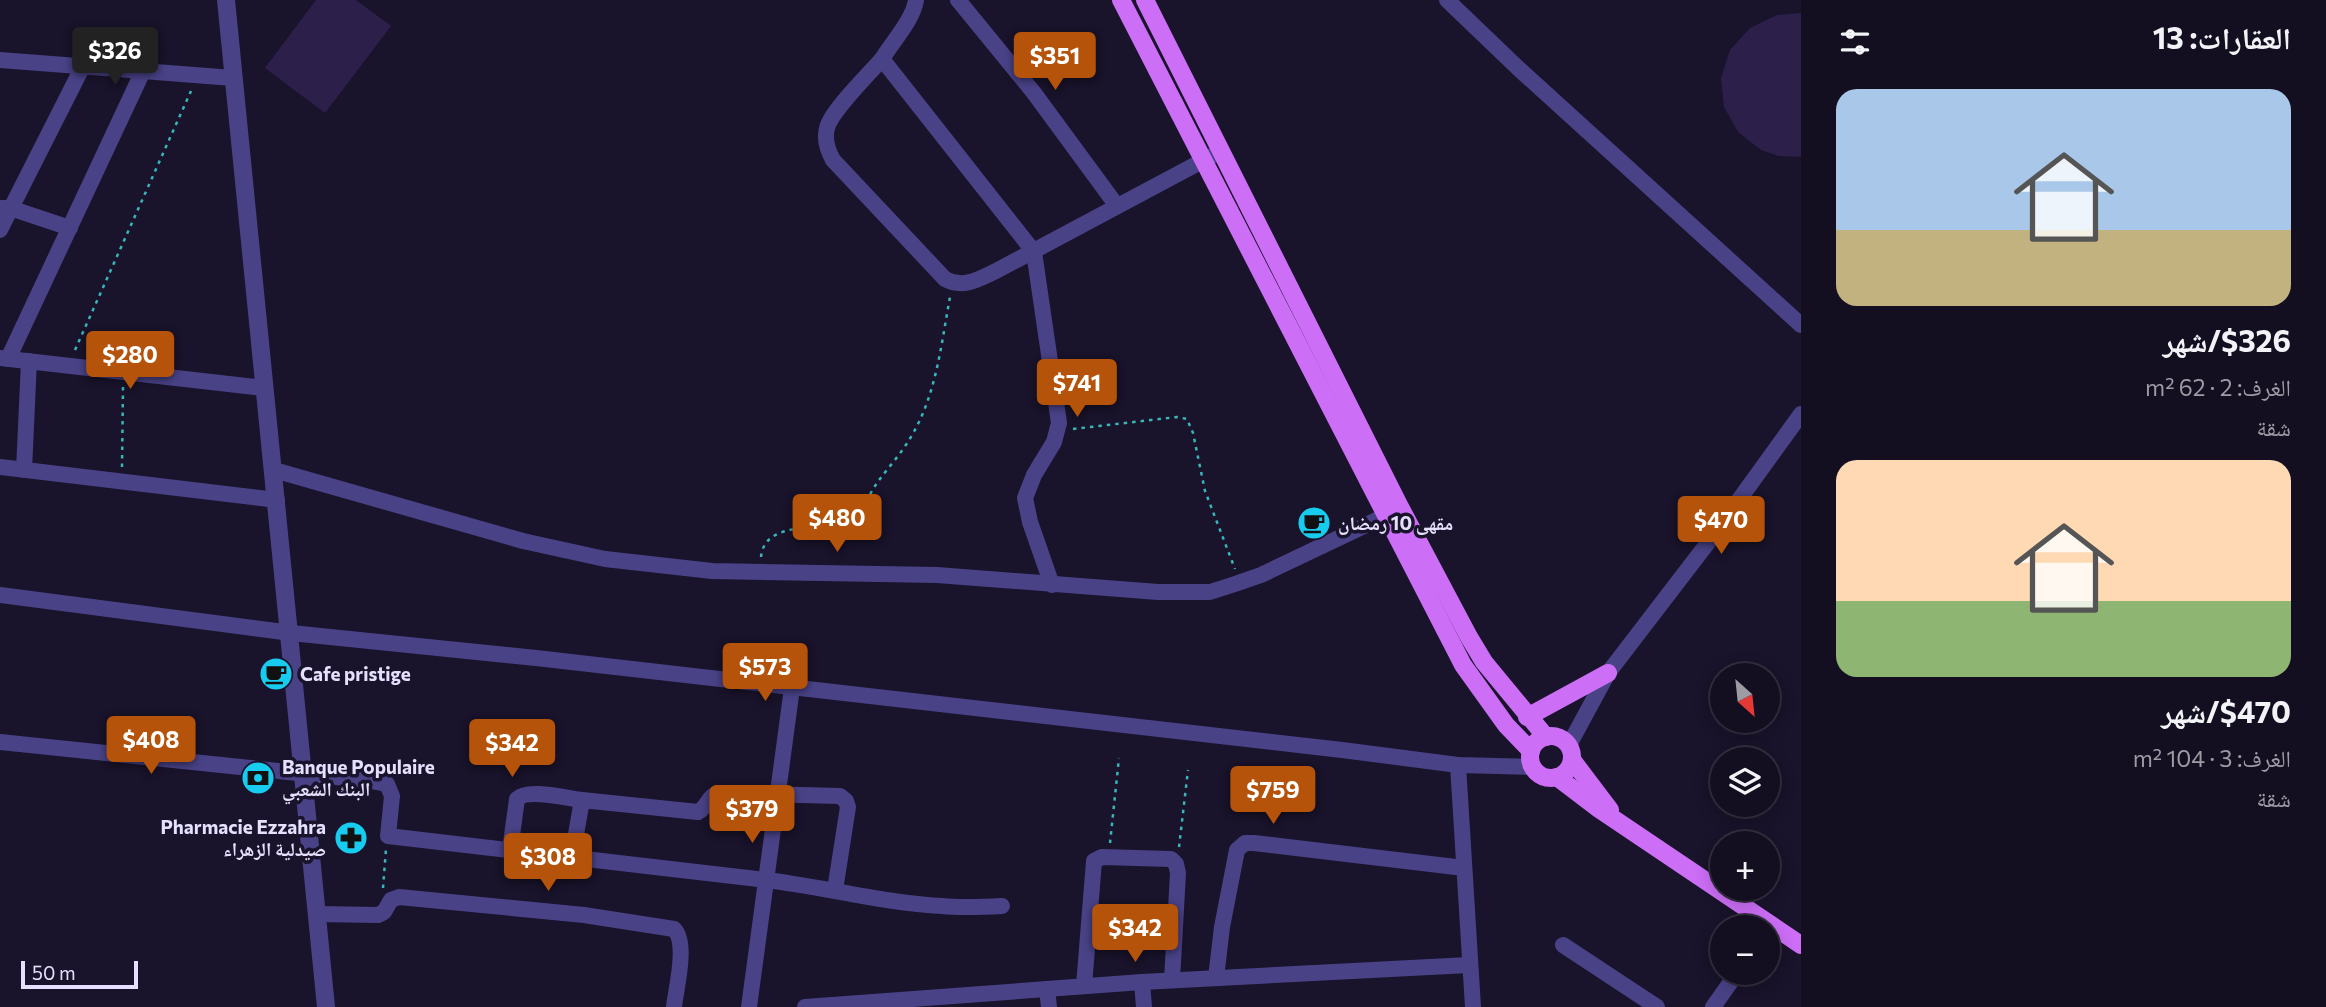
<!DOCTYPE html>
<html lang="ar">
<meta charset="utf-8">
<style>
:root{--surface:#130e20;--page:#201c2d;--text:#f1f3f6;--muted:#9d9ca5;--line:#322e3e;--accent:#b45309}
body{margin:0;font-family:Commissioner,"Noto Naskh Arabic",sans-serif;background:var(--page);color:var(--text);direction:rtl;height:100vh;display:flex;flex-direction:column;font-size:26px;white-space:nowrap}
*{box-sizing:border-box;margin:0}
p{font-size:23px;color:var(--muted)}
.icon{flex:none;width:38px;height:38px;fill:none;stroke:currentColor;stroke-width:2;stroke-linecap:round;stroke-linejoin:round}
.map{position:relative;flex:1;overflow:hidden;direction:ltr}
.panel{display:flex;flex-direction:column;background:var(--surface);width:525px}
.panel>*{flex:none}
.needle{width:46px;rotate:153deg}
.buttons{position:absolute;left:1710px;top:663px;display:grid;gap:14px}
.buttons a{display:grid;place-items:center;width:70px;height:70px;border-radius:50%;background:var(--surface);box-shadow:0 4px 18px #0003,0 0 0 2px var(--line);font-size:35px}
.scale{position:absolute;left:21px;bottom:18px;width:117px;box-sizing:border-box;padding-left:7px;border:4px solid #e5e0fd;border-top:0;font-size:19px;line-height:24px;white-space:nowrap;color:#e5e0fd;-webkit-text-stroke:5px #19132b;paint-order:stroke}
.price{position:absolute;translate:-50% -60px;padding:0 16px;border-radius:7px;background:var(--accent);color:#fff;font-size:23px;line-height:46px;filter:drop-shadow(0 2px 4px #0008)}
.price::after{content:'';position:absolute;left:50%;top:42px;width:21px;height:16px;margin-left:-10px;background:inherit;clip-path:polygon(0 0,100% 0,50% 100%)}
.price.on{background:#222;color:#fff}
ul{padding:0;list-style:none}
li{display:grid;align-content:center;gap:14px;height:371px;padding:0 35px}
li span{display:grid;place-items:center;height:217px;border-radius:21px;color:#555}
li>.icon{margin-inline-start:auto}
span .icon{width:126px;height:126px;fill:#fffc;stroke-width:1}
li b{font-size:30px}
h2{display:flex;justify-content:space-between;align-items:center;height:84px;padding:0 35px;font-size:30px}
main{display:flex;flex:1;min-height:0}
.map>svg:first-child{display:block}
</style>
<main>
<section class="panel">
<h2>العقارات: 13<svg class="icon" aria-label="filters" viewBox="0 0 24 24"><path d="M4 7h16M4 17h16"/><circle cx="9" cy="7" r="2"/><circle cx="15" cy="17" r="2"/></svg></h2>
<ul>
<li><span style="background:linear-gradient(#a9c7e8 65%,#c2b280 0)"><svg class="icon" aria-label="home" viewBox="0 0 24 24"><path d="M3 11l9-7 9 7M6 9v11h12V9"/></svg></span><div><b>$326/شهر</b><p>الغرف: 2 · 62 m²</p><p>شقة</p></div></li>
<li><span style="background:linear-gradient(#ffd9b3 65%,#8fb573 0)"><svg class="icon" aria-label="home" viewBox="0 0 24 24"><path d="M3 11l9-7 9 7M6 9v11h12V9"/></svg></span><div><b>$470/شهر</b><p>الغرف: 3 · 104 m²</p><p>شقة</p></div></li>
</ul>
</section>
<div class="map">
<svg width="1801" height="1007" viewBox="0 0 1801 1007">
<rect width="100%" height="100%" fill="#19132b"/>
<!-- building -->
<g fill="#2c204b">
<path d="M 316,0 L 356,0 L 391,26 L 325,113 L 265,68 Z"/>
<path d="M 1801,13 L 1801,157 L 1779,156 L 1761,150 L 1738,132 L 1724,107 L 1721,78 L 1730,50 L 1750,28 L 1777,15 Z"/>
</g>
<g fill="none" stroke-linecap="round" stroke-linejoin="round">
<!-- path -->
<g stroke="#39b6b7" stroke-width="2.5" stroke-dasharray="3.5 5" stroke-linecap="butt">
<path d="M 75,350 L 191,91"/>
<path d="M 1073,429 L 1177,417 L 1187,419 L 1193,433 L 1205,491 L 1235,569"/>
<path d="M 122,467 L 123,387"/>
<path d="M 761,557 C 765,515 833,536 856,514 C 865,506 870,493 877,483 C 887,469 900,455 909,440 C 936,398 941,345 950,297"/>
<path d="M 1110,843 L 1119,758"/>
<path d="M 1179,847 L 1188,770"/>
<path d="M 383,888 L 386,849"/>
</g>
<!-- minor -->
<g stroke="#494287" stroke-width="16">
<path d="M 916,0 C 913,20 893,41 882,59 L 1034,252 L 1059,423 L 1054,442 L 1034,475 L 1025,498 L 1030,522 L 1052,585"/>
<path d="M 958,0 L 1034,93 L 1117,206"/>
<path d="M 1447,0 L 1519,69 L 1801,325"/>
<path d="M 882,59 C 869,74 831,111 827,128 C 824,139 828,151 833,160 L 945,279 C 963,289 979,279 996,271 L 1221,151"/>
<path d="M 0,60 L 233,78"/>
<path d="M 2,208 L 10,208 L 70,228"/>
<path d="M 0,230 L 83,66"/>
<path d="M 0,358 L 264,388"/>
<path d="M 8,359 L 143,71"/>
<path d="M 0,467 L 277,500"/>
<path d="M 24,470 L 29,361"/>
<path d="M 274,470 L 523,541 L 605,559 L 712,571 L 937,575 L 1158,592 L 1210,592 L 1235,584 L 1261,575 L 1385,516 L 1395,509"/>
<path d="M 0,595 L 291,633 L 536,658 L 1342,750 L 1458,765 L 1533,767"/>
<path d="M 0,742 L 365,780 L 387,784 L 392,796 L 388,836 L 766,880 C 825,887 883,903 942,906 C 962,908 982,907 1002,906"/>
<path d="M 1569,745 L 1608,673 L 1710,540 L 1801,414"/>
<path d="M 1458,765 L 1473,1007"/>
<path d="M 510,850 L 517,799 C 527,788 566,798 582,800"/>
<path d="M 572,857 L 582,800 L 698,812 C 708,807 708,795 719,793 L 840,796 L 846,801 L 848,807 L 835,890"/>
<path d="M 317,914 L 378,915 L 384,912 L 391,900 L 399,897 L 584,915 L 674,929 C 688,943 676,988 674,1007"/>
<path d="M 1563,945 L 1657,1007"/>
<path d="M 1216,978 L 1222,927 L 1237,850 L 1245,843 L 1254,843 L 1464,868"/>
<path d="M 1142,982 L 1144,1007"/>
<path d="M 1084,986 L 1094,861 L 1102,857 L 1171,859 L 1176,864 L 1178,873 L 1172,980"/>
<path d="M 1047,989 L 1049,1007"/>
<path d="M 749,1007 L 792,688"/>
<path d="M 805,1007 L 1142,982 L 1469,965"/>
<path d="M 1713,1007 L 1737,973"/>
</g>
<!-- tertiary -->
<path stroke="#494287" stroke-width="18" d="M 226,0 L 326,1007"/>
<!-- primary -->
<g stroke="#cc6ef6" stroke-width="18">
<path d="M 1121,0 L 1463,665 L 1506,725 L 1531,751"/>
<path d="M 1145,0 L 1399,505 L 1469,637 L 1484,662 L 1546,737"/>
<path d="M 1527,717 L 1608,673"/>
<circle cx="1551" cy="757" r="21"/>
<path d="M 1573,761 L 1610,810"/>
<path d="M 1557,777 L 1599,809 L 1801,945"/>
</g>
</g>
<!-- icons -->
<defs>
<symbol id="cafe-disc" viewBox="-11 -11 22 22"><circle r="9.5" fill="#18ccf0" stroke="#19132b"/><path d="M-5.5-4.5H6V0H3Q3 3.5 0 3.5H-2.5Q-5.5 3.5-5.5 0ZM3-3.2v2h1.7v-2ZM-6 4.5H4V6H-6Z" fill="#111"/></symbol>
<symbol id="bank-disc" viewBox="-11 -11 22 22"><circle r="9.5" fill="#18ccf0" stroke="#19132b"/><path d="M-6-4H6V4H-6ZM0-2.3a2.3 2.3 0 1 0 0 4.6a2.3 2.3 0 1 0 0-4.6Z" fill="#111"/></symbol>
<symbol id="pharmacy-disc" viewBox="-11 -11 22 22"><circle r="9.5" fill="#18ccf0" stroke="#19132b"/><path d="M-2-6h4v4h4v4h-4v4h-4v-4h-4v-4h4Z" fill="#111"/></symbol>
</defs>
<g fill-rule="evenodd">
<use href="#cafe-disc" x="1295" y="504" width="38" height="38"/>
<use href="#cafe-disc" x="257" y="655" width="38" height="38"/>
<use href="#bank-disc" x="239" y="759" width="38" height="38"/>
<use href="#pharmacy-disc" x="332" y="819" width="38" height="38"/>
</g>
<g text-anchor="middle" stroke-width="7" stroke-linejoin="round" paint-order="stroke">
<!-- poi labels -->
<g font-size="19" font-weight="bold" fill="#e5e0fd" stroke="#19132b" text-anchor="start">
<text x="1338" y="530">مقهى 10 رمضان</text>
<text x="300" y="681">Cafe pristige</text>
<text x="282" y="774">Banque Populaire<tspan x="282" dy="22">البنك الشعبي</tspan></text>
<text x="326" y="834" text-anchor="end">Pharmacie Ezzahra<tspan x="326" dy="22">صيدلية الزهراء</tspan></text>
</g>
</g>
</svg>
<div class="buttons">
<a><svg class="needle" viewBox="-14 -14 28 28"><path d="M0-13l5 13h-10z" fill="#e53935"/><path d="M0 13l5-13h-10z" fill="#9d9ca5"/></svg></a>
<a><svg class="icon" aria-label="layers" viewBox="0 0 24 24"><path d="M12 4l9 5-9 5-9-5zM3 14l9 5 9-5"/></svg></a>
<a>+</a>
<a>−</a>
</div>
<div class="scale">50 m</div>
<b class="price on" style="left:115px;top:87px">$326</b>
<b class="price" style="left:1055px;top:92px">$351</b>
<b class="price" style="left:130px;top:391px">$280</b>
<b class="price" style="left:1077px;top:419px">$741</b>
<b class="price" style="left:837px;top:554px">$480</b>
<b class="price" style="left:1721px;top:556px">$470</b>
<b class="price" style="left:765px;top:703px">$573</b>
<b class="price" style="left:151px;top:776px">$408</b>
<b class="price" style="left:512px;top:779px">$342</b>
<b class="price" style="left:1273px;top:826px">$759</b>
<b class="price" style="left:752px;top:845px">$379</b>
<b class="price" style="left:548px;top:893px">$308</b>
<b class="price" style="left:1135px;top:964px">$342</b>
</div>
</main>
